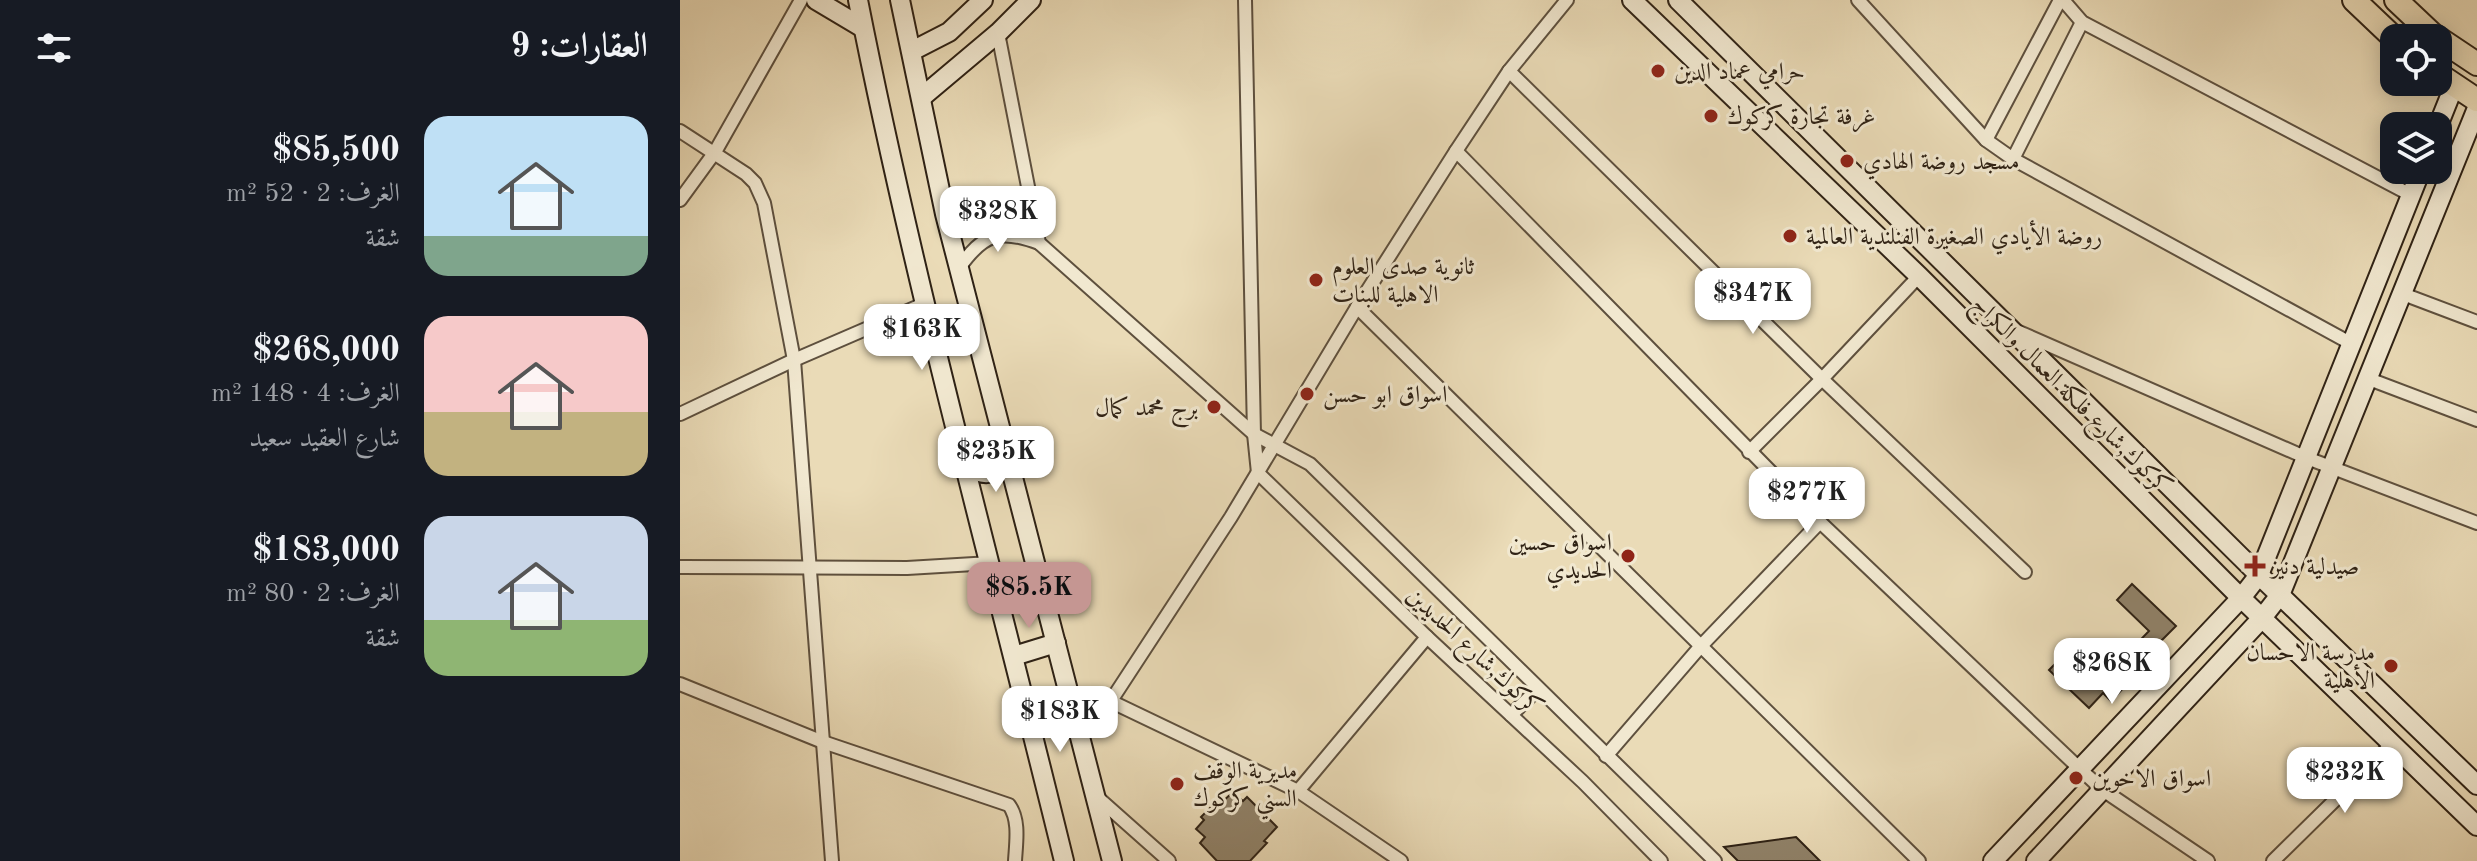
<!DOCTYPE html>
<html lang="ar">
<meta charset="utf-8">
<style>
:root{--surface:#171b24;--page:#20242c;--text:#f1f3f6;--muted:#9ea1a6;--accent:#c59692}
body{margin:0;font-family:"Old Standard TT",Amiri,serif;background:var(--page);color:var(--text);direction:rtl;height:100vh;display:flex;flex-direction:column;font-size:30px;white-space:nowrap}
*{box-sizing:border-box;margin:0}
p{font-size:26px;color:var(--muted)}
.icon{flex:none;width:44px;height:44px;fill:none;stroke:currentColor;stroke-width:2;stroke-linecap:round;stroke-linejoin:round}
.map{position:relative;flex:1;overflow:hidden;direction:ltr}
.details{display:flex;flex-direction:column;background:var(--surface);width:680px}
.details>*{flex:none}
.tools{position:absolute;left:1700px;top:24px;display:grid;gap:16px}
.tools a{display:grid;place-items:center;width:72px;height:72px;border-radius:16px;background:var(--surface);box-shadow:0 4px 20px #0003;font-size:40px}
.price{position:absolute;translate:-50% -68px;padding:0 18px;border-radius:16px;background:#fff;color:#222;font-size:26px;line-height:52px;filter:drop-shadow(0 2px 4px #0008)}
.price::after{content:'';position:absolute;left:50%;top:48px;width:24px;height:18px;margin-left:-12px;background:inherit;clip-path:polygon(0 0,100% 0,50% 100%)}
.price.active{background:var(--accent);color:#111}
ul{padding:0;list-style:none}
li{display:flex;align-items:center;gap:24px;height:200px;padding:0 32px}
li span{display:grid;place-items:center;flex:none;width:224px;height:160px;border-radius:24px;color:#555}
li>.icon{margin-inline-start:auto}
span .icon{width:96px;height:96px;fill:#fffc;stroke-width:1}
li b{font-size:34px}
h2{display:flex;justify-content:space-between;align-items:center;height:96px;padding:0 32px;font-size:34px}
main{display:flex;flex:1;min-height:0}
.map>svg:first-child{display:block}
</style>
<main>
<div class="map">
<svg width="1797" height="861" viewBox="0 0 1797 861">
<rect width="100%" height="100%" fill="#eadbb7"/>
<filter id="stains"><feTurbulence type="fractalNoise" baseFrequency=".0025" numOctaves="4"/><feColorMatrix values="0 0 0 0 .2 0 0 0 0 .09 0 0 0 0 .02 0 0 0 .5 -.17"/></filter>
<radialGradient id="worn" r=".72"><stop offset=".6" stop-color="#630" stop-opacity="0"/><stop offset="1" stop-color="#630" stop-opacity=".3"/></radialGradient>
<!-- building -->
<g fill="#908269" stroke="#2f2215" stroke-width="2">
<path d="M 1452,584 L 1496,626 L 1479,643 L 1483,646 L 1431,701 L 1423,693 L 1409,708 L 1369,670 L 1384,655 L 1416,686 L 1469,631 L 1437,600 Z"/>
<path d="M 553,792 L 563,801 L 567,797 L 597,827 L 584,841 L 587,843 L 570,861 L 537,861 L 520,843 L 525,837 L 516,829 L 524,820 L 521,817 L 539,799 L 542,802 Z"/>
<path d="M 1116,837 L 1140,861 L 1058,861 L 1044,847 Z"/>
</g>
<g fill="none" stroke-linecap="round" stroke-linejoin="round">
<defs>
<g id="street">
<path d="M 565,0 L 574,434 L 578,473 L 747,637 L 903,782 L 981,861"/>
<path d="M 1178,0 L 1306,140 L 1333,159 L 1672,344"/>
<path d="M 1383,0 L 1402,22 L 1731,195"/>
<path d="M 318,33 L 359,243 L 574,434 L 630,464 L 1035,861"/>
<path d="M 829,71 L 1142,379 L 1345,572"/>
<path d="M 0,131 L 66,174 L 75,183 L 84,203 L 114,360 L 152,861"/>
<path d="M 1306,140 L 1380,0"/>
<path d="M 776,151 L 1140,522 L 1401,770 L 1423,790 L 1528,861"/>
<path d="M 1333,159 L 1402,22"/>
<path d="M 0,200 L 35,152 L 121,0"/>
<path d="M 265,214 C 301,230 322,224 350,197"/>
<path d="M 279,268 C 303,234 319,228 359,243"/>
<path d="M 1723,294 L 1797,322"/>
<path d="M 677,307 L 1239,861"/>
<path d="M 1339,332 L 1627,458 L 1797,523"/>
<path d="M 1689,379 L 1797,420"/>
<path d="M 0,414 L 114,360 L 246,303"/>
<path d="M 1069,452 L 1142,379 L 1239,276"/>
<path d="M 0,567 L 227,568 L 311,563"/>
<path d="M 0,684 L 143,742 L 329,805 C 340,820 336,843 335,861"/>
<path d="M 430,701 L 618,791 L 721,861"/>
<path d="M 423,713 L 551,517 L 677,307 L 776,151 L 829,71 L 887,0"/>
<path d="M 831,715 L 858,689"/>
<path d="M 926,756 L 1020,647 L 1140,522"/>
<path d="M 618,791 L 747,637"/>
<path d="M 417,797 L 489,861"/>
<path d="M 1593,861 L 1712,744"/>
</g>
<g id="secondary">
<path d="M 136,0 L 183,28"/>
<path d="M 178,0 C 235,289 314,574 384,861"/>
<path d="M 220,0 L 265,214 L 432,861"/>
<path d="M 952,0 L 1239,276 L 1557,594 L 1797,826"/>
<path d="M 998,0 L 1579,575 L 1797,785"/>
<path d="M 232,51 L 269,32 L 303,0"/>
<path d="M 242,97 L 318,33 L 351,0"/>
<path d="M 1758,126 L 1774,86"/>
<path d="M 287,466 C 305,478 318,475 328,456"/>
<path d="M 334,656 L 376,643"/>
<path d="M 1313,861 L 1561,598 L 1579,575 L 1741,170"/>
<path d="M 1356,861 L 1582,618 L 1600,595 L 1797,108"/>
</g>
<g id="highway">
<path d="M 1674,0 L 1714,38"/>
<path d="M 1716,0 L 1752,34 L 1797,64"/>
<path d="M 1758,74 L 1797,100"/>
</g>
</defs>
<!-- street casing -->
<use href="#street" stroke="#5e503e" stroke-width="16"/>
<!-- secondary casing -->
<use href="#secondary" stroke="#2f2215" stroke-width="22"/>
<!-- highway casing -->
<use href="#highway" stroke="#2f2215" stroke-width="26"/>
<!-- street -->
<use href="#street" stroke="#f1e8d0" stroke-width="12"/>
<!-- secondary -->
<use href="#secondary" stroke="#f1e8d0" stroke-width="18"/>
<!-- highway -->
<use href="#highway" stroke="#eadbb7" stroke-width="22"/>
</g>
<!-- markers -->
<g fill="#8f2418" stroke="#f1e8d0" stroke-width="3">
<circle cx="978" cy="71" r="8"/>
<circle cx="1031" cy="116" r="8"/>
<circle cx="1167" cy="161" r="8"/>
<circle cx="1110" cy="236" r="8"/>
<circle cx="636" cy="280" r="8"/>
<circle cx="627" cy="394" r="8"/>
<circle cx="534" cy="407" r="8"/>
<circle cx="948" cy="556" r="8"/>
<path d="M1571 554h8v8h8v8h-8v8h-8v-8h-8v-8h8z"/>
<circle cx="1711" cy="666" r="8"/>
<circle cx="1396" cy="778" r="8"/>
<circle cx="497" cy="784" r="8"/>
</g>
<g text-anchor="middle" stroke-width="6" stroke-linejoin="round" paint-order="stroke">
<!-- poi labels -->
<g font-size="24" fill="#2f2215" stroke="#f1e8d0" text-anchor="start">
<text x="994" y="79">حرامي عماد الدين</text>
<text x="1047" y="124">غرفة تجارة كركوك</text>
<text x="1183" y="169">مسجد روضة الهادي</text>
<text x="1126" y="244">روضة الأيادي الصغيرة الفنلندية العالمية</text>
<text x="652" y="274">ثانوية صدى العلوم<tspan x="652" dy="28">الاهلية للبنات</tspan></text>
<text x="643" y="402">اسواق ابو حسن</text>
<text x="518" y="415" text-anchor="end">برج محمد كمال</text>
<text x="932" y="550" text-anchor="end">اسواق حسين<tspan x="932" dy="28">الحديدي</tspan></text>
<text x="1591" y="574">صيدلية دنيز</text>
<text x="1695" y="660" text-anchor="end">مدرسة الاحسان<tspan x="1695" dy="28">الأهلية</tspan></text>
<text x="513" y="778">مديرية الوقف<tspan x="513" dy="28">السني كركوك</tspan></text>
<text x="1412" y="786">اسواق الاخوين</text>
</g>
<!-- street labels -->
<g font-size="24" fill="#2f2215" stroke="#f1e8d0">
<text transform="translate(1392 395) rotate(45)" y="8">كركوك,شارع فلكة العمال والكراج</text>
<text transform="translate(795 651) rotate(43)" y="8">كركوك,شارع الحديدين</text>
</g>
</g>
<rect width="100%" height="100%" filter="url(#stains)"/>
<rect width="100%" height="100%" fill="url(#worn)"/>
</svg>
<div class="tools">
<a><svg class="icon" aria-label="locate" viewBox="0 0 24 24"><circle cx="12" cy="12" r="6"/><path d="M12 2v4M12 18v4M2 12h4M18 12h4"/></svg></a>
<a><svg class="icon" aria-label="layers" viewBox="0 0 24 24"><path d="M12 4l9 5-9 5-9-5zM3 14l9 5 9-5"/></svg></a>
</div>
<b class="price" style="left:318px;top:254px">$328K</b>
<b class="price" style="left:1073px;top:336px">$347K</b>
<b class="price" style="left:242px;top:372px">$163K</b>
<b class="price" style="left:316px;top:494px">$235K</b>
<b class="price" style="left:1127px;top:535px">$277K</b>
<b class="price active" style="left:349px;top:630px">$85.5K</b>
<b class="price" style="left:1432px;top:706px">$268K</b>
<b class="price" style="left:380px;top:754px">$183K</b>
<b class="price" style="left:1665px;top:815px">$232K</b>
</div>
<section class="details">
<h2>العقارات: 9<svg class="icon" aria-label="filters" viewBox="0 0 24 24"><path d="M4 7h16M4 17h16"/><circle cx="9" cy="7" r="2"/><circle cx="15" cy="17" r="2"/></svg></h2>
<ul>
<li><span style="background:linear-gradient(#bfe0f5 75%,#7fa58c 0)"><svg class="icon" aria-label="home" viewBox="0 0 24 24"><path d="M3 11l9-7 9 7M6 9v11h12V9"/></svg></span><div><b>$85,500</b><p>الغرف: 2 · 52 m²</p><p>شقة</p></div></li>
<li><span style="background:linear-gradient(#f6c9c9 60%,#c2b280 0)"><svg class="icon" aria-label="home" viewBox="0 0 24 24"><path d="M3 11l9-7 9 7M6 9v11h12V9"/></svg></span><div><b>$268,000</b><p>الغرف: 4 · 148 m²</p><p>شارع العقيد سعيد</p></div></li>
<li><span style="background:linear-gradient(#c9d6e8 65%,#8fb573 0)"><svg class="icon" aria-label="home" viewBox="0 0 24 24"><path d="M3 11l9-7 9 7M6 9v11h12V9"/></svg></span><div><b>$183,000</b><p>الغرف: 2 · 80 m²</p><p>شقة</p></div></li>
</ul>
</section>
</main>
